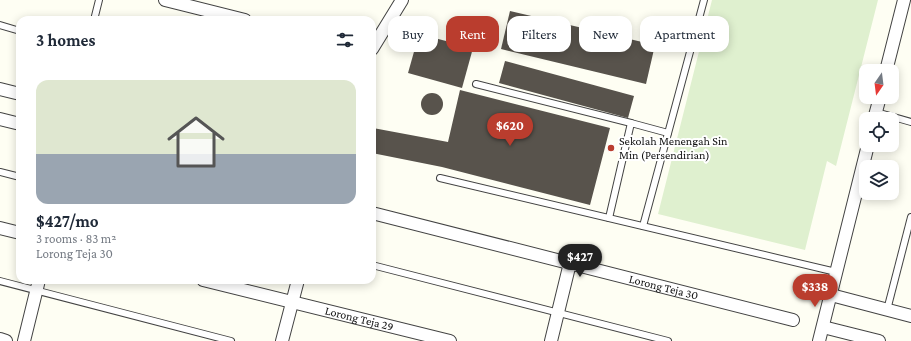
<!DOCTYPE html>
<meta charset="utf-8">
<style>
:root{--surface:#fff;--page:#f6f6f7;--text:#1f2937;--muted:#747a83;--accent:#ba3d2e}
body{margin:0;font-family:"Crimson Pro",serif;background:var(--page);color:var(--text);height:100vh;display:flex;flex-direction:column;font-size:15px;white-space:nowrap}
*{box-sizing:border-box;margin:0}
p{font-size:13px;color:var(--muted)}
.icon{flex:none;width:22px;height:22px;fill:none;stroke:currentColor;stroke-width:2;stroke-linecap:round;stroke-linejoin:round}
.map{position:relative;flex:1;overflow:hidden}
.drawer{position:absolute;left:16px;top:16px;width:360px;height:268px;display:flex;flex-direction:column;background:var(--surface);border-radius:12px;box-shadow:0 2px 10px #0003}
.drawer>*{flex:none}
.banner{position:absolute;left:388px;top:16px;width:380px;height:36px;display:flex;gap:8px}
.needle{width:26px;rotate:194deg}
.tools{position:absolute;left:859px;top:64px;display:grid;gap:8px}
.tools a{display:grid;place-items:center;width:40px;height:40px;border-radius:8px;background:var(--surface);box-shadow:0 2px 10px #0003;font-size:20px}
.price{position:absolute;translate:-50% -34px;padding:0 9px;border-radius:14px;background:var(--accent);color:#fff;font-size:13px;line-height:26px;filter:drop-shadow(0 1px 2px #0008)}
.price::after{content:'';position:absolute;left:50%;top:24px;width:12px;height:9px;margin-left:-6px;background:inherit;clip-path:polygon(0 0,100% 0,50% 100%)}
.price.active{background:#222;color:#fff}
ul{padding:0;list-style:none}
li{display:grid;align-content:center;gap:8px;height:212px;padding:0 20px}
li span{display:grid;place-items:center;height:124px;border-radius:12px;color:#555}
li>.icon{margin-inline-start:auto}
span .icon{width:72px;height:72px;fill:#fffc;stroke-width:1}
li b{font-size:17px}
h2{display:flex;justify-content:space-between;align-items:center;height:48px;padding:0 20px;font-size:17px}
.pill{padding:0 14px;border-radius:12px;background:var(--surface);box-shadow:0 2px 10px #0003;font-size:14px;line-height:36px}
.pill.active{background:var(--accent);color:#fff}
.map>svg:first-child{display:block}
</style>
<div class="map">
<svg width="911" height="341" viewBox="0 0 911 341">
<rect width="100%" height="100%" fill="#fefef3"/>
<!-- pitch -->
<path fill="#dff0cf" d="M 712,0 L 878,0 L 836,166 L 827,161 L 805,250 L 658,214 Z"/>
<!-- building -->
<g fill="#58534c">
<path d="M 510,11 L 655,45 L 646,84 L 501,49 Z"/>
<path d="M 419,34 L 473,48 L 462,88 L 408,73 Z"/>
<path d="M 505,61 L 634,96 L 628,118 L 499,83 Z"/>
<path d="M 460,90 L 610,128 L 590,205 L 442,167 L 372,153 L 373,128 L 448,142 Z"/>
<circle cx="432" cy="104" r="11"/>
</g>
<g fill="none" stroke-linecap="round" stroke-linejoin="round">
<defs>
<g id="lane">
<path d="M 94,20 L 99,0"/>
<path d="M 0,25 L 20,31"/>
<path d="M 476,84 L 631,123"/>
<path d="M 876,112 L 911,122"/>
<path d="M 0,172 L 20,177"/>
<path d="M 440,178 L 836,272"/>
<path d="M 609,218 L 631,123 L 668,133"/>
<path d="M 643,226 L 704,0"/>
<path d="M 372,265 L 668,341"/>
<path d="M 0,281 L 231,341"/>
<path d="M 887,310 L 911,217"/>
</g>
<g id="street">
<path d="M 165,0 L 245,20"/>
<path d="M 372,49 L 402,0"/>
<path d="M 886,71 L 904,0"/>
<path d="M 0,89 L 20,94"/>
<path d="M 0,119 L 20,124"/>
<path d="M 874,119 L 880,97"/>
<path id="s1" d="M 372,213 L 793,320"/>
<path d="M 0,228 L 20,233"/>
<path id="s2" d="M 203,280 L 450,341"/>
<path d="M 831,295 L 911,316"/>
<path d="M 823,327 L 879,341"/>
<path d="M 0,339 L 6,341"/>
<path d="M 24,341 L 39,280"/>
<path d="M 282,341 L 298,280"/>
<path d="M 551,341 L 570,263"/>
<path d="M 819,341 L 868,145"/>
</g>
</defs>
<!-- lane casing -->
<use href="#lane" stroke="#434343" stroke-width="8"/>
<!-- street casing -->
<use href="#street" stroke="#434343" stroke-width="14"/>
<!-- lane -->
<use href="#lane" stroke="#fff" stroke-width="6"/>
<!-- street -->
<use href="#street" stroke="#fff" stroke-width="12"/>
</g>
<!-- markers -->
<circle fill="#ba3d2e" stroke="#fff" stroke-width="1.5" cx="611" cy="148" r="4"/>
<g text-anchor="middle" stroke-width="4" stroke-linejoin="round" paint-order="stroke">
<!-- poi labels -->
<g font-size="12" fill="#101010" stroke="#fff" text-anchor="start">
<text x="619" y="145">Sekolah Menengah Sin<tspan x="619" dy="14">Min (Persendirian)</tspan></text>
</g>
<!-- street labels -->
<g font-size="12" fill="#101010" stroke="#fff">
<text dy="4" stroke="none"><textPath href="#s1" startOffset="301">Lorong Teja 30</textPath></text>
<text dy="4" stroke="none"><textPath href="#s2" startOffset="161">Lorong Teja 29</textPath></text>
</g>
</g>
</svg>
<div class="tools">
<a><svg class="needle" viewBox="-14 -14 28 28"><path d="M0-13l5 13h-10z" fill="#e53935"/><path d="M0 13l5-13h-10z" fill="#747a83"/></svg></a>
<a><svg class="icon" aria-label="locate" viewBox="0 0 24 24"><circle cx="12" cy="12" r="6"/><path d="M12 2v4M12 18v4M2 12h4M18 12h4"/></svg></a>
<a><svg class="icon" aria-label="layers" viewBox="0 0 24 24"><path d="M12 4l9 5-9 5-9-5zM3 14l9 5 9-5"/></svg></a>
</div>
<b class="price" style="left:510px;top:147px">$620</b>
<b class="price active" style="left:580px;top:278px">$427</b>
<b class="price" style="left:815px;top:308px">$338</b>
<div class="banner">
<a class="pill">Buy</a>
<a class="pill active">Rent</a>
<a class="pill">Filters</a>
<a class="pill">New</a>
<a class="pill">Apartment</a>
</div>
<section class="drawer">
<h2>3 homes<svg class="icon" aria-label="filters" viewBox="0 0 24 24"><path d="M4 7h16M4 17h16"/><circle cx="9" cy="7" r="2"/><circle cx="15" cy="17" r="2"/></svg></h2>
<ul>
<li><span style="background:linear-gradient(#dfe7d0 60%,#9aa5b1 0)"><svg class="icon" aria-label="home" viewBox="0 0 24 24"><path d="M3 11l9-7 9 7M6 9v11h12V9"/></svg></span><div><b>$427/mo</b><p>3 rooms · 83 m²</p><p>Lorong Teja 30</p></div></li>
</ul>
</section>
</div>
